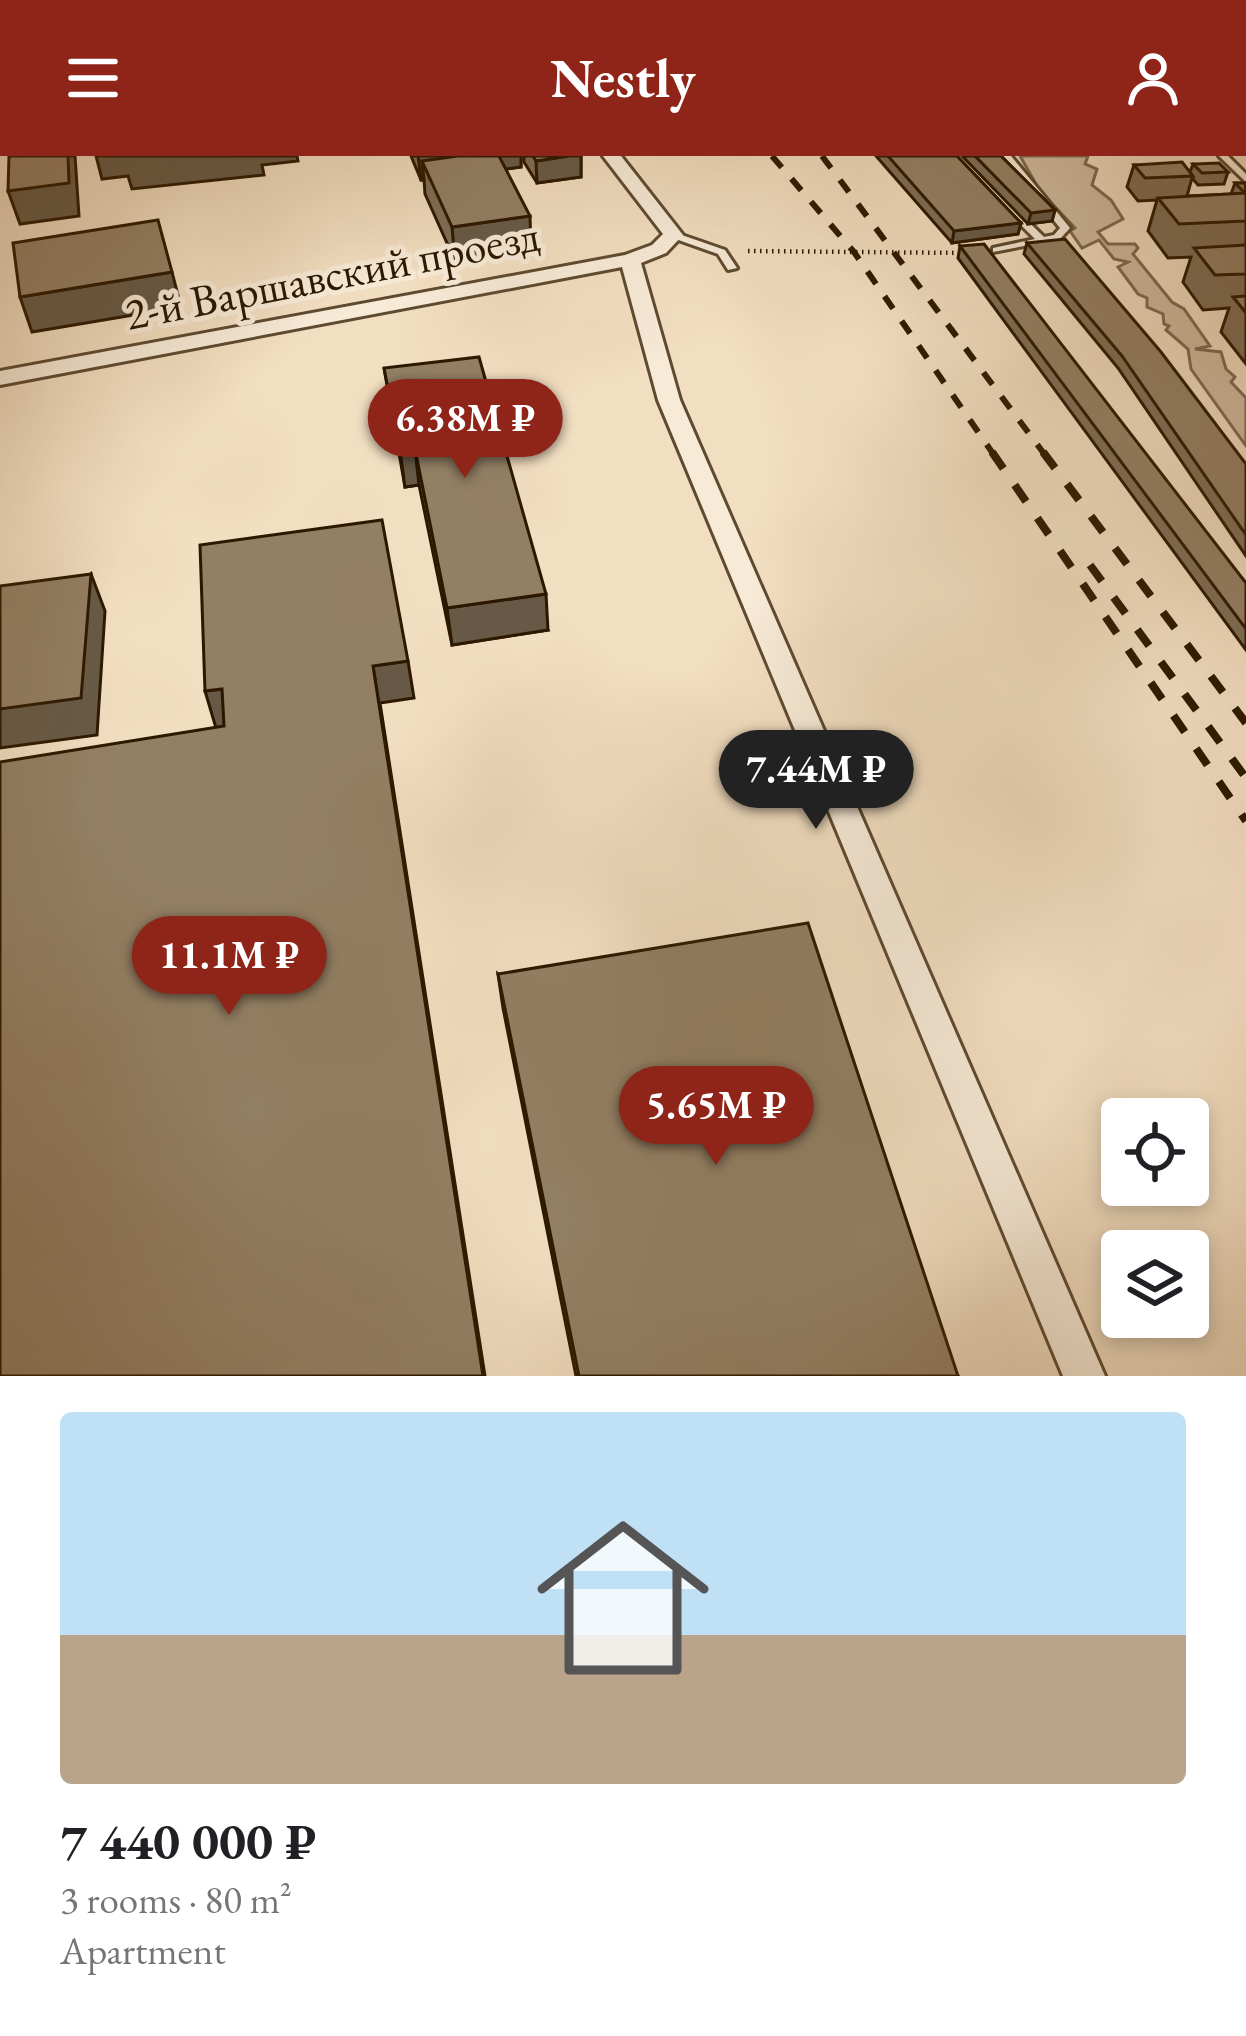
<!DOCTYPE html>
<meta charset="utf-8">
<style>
:root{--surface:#fff;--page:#f2f2f2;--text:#202124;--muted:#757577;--accent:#8f2418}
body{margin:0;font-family:"EB Garamond",serif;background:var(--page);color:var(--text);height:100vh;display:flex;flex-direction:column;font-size:45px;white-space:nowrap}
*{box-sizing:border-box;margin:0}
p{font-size:39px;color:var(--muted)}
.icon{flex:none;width:66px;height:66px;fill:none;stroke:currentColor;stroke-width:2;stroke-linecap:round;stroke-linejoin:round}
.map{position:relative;height:1220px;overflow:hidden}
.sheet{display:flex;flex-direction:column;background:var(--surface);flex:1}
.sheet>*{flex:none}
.tools{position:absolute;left:1101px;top:942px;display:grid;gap:24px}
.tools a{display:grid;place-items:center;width:108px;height:108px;border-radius:12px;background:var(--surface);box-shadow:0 6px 18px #0003;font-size:60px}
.price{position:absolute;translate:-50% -102px;padding:0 27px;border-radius:42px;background:var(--accent);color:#fff;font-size:39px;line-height:78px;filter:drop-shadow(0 3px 6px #0008)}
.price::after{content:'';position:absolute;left:50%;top:72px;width:36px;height:27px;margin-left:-18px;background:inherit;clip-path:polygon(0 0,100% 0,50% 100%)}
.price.current{background:#222;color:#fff}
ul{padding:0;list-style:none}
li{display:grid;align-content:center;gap:24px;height:636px;padding:0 60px}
li span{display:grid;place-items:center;height:372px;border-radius:12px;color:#555}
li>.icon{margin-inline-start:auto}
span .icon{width:216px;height:216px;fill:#fffc;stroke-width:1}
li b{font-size:51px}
header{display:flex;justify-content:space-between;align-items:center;height:156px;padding:0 60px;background:var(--accent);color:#fff;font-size:54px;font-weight:700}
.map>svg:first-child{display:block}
</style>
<header><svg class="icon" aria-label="menu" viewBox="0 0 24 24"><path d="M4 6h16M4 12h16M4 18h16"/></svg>Nestly<svg class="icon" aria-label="person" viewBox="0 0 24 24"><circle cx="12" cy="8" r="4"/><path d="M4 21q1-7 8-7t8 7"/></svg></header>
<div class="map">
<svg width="1246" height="1220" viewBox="0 0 1246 1220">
<rect width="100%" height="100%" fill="#f2dec1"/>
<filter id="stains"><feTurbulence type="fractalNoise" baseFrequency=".00167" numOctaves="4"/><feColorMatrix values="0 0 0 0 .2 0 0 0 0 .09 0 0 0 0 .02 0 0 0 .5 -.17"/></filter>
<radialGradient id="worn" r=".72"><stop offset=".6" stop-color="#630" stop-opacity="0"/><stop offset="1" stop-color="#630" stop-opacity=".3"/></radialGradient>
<!-- green -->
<path fill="#d0bca0" stroke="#7e6a50" stroke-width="3" d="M 1020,0 L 1088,0 L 1085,8 L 1097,13 L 1092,29 L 1111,44 L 1123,63 L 1098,76 L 1108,88 L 1135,88 L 1138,92 L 1133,98 L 1172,146 L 1184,153 L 1210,190 L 1195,193 L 1221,196 L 1226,213 L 1235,221 L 1231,226 L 1246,242 L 1246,290 L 1191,213 L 1188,193 L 1166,174 L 1169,170 L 1164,168 L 1163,158 L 1147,151 L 1147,142 L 1138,138 L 1118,111 L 1128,106 L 1114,103 L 1099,84 L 1082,92 L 1070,75 L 1075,72 L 1040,35 Z"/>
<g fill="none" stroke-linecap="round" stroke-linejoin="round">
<defs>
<g id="lane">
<path d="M 952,0 L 961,0 L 1044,81 L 1054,79 L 1060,72 L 1002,0 L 1011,0 L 1070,72 L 1060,83 L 993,96 L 993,92 L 1035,83 Z"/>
<path d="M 1219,0 L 1228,0 L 1246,18 L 1246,26 Z"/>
<path d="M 670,77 L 676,77 L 725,94 L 737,112 L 728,114 L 718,98 L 670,81 Z"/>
</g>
<path id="street" d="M 603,0 L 621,0 L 683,79 L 666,97 L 641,107 L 680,244 L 1105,1220 L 1063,1220 L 658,244 L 622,111 L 0,229 L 0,215 L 625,99 L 652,89 L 663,78 Z"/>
</defs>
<!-- lane casing -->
<use href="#lane" stroke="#5e4a30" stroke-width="6"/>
<!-- street casing -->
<use href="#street" stroke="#5e4a30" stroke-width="6"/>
<!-- path -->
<path stroke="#2c1800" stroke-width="4.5" stroke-dasharray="1.5 4.5" stroke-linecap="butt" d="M 748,95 L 966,97"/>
<!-- lane -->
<use href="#lane" fill="#f7ead7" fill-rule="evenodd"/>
<!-- street -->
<use href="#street" fill="#f7ead7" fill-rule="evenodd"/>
<!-- rail-far1 -->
<g stroke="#2c1800" stroke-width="6" stroke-dasharray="15 15" stroke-linecap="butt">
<path d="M 772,0 L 854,96 L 994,299"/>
<path d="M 822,0 L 1045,299"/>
</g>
<!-- rail -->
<g stroke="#2c1800" stroke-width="8" stroke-dasharray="20 20" stroke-linecap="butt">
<path d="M 992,296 L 1246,665"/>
<path d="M 1043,296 L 1246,567"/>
<path d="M 1090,409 L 1246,622"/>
</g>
</g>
<!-- wall -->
<g fill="#7e6d56" stroke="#2c1800" stroke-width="3">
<path d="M 411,0 L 521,0 L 521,11 L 506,13 L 531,94 L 455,105 L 425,38 L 424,24 L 421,24 Z"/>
<path d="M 524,0 L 581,0 L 581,21 L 537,27 L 524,6 Z"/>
<path d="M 876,0 L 957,0 L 1021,67 L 1018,78 L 952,87 Z"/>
<path d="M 962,0 L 1001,0 L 1055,54 L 1052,65 L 1028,68 Z"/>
<path d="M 1193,8 L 1228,16 L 1224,28 L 1198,29 L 1192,22 L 1187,40 L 1231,38 L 1235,27 L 1246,27 L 1246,208 L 1221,176 L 1229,152 L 1203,154 L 1183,126 L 1191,101 L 1168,102 L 1148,75 L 1157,44 L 1138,45 L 1127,31 L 1134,9 L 1190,16 Z"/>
<path d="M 1027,87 L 1246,308 L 1246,400 L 1118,212 L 1024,98 Z"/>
<path d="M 960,90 L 1246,427 L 1246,494 L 958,102 Z"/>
<path d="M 384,212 L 548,474 L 452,489 L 419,329 L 405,331 Z"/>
<path d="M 498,818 L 958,1220 L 576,1220 L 503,852 Z"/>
</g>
<!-- shaded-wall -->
<g fill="#675946" stroke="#2c1800" stroke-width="3">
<path d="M 68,0 L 75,0 L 79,60 L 20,68 L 8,35 Z"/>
<path d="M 96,0 L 297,0 L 298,5 L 262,9 L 264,19 L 132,33 L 128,20 L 102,23 Z"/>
<path d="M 418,0 L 521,0 L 521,11 L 430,23 L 422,5 L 424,24 L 421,24 Z"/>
<path d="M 568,0 L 581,0 L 581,21 L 537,27 L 536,5 Z"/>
<path d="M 1055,54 L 1052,65 L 1028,68 L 1031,57 Z"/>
<path d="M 530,60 L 531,94 L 455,105 L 452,71 Z"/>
<path d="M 1021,67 L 1018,78 L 952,87 L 954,75 Z"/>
<path d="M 172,116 L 181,151 L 32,176 L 20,141 Z"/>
<path d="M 415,293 L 419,329 L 405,331 L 400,295 Z"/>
<path d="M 91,418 L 105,455 L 97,579 L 0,592 L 0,553 Z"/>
<path d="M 546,438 L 548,474 L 452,489 L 447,452 Z"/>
<path d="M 408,505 L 414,542 L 380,547 L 485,1220 L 483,1220 L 373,510 Z"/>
<path d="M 222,533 L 233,569 L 216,572 L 205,535 Z"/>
</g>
<!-- building -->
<g fill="#937f64" stroke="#2c1800" stroke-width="3">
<path d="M 9,0 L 68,0 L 69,27 L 8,35 Z"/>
<path d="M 458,0 L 499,0 L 530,60 L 452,71 L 422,5 Z"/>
<path d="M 533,0 L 568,0 L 536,5 Z"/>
<path d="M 888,0 L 957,0 L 1021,67 L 954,75 Z"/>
<path d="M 975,0 L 1001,0 L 1055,54 L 1031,57 Z"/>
<path d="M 1182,6 L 1193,20 L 1145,22 L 1134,9 Z"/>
<path d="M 1219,7 L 1228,16 L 1202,17 L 1193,8 Z"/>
<path d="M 1235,27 L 1245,27 L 1246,37 L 1245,37 Z"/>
<path d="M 1246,37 L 1246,65 L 1179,68 L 1158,42 Z"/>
<path d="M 158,64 L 172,116 L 20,141 L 13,87 Z"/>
<path d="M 1065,83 L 1161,196 L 1246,308 L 1246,379 L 1122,200 L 1027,87 Z"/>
<path d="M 984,88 L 1246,427 L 1246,473 L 960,90 Z"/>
<path d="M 1246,89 L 1246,118 L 1215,119 L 1194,92 Z"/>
<path d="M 1246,140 L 1246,157 L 1233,141 Z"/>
<path d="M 479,201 L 546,438 L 447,452 L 415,293 L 400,295 L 384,212 Z"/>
<path d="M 382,364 L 408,505 L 373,510 L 483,1220 L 0,1220 L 0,606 L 224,570 L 222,533 L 205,535 L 200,389 Z"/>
<path d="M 91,418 L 81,542 L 0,553 L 0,430 Z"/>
<path d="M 808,767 L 958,1220 L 579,1220 L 498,818 Z"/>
</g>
<g text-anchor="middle" stroke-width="10" stroke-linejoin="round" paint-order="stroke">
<!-- far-street labels -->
<g font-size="45" fill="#2c1800" stroke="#f7ead7">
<text transform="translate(332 118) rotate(-11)" y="16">2-й Варшавский проезд</text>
</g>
</g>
<rect width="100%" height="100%" filter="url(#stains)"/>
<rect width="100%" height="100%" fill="url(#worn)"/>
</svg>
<div class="tools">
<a><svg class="icon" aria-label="locate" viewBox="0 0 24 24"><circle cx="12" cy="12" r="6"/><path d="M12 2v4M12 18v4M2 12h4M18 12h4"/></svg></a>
<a><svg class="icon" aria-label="layers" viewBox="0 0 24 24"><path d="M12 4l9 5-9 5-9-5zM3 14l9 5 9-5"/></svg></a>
</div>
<b class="price" style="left:465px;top:325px">6.38M ₽</b>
<b class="price current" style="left:816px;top:676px">7.44M ₽</b>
<b class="price" style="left:229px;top:862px">11.1M ₽</b>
<b class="price" style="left:716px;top:1012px">5.65M ₽</b>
</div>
<section class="sheet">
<ul>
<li><span style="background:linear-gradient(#bfe0f5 60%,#b9a48a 0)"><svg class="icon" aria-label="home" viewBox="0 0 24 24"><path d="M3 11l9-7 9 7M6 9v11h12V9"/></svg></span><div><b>7 440 000 ₽</b><p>3 rooms · 80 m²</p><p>Apartment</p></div></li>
</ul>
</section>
